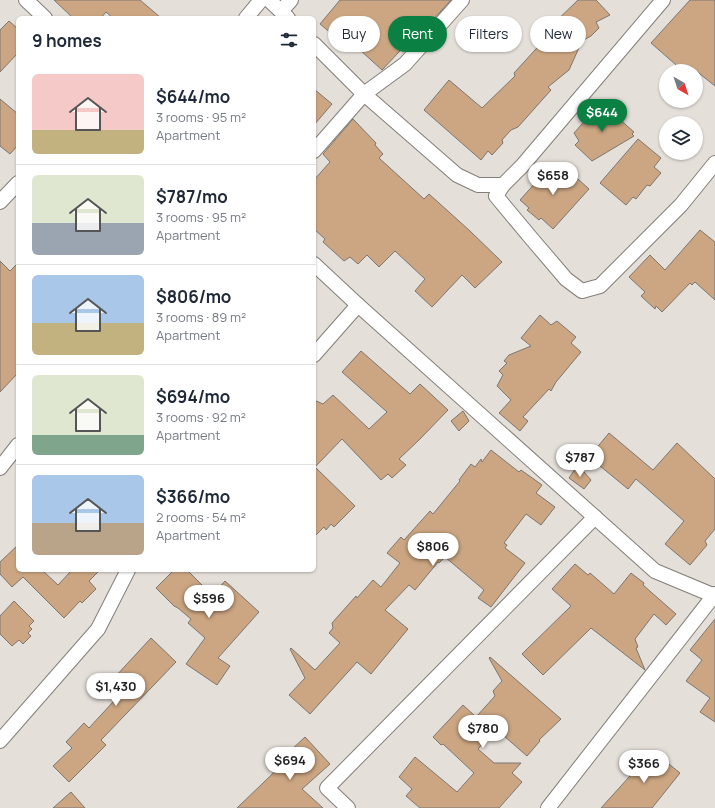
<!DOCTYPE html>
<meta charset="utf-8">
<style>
:root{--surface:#fff;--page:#f2f2f3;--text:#1f2937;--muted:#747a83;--line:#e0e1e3;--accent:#0b8043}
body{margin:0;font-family:Manrope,sans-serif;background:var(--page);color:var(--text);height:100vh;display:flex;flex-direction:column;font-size:15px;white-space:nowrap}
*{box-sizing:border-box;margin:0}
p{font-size:13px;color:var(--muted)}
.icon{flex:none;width:22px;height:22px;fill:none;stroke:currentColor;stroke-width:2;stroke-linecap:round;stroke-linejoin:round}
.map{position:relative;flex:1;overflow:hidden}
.details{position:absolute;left:16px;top:16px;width:300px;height:556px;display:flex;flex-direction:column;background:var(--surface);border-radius:6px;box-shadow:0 1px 3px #0004}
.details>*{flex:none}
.hud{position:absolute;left:328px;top:16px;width:327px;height:36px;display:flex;gap:8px}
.needle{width:26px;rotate:141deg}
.controls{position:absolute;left:659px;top:64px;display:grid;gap:8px}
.controls a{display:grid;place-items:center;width:44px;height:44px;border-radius:50%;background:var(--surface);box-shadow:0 1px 3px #0004;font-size:20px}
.price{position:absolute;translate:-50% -34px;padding:0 9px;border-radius:14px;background:#fff;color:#222;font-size:13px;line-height:26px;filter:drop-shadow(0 1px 2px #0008)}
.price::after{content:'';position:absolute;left:50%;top:24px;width:12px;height:9px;margin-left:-6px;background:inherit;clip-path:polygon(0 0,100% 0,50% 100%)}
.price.on{background:var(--accent);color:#fff}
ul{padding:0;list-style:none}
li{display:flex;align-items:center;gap:12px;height:100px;padding:0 16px}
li+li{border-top:1px solid var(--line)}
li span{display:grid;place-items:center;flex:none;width:112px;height:80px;border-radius:6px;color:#555}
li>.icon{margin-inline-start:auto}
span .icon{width:48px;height:48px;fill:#fffc;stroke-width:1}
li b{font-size:17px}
h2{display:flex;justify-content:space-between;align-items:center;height:48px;padding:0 16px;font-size:17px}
.tag{padding:0 14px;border-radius:18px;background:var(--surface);box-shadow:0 1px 3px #0004;font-size:14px;line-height:36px}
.tag.on{background:var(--accent);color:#fff}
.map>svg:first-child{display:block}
</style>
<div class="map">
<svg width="715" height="808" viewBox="0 0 715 808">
<rect width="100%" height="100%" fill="#e5dfd9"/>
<!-- building -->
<g fill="#cca682" stroke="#7c7671">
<path d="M 54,0 L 140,0 L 161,18 L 113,18 L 106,12 L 101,18 L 73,18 Z"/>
<path d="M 340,0 L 451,0 L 430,23 L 428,21 L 382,70 L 349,40 L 345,45 L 320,24 Z"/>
<path d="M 578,0 L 596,0 L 610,15 L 596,22 L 599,28 L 591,36 L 582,41 L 569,70 L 548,87 L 551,90 L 518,127 L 511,130 L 502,140 L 503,143 L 492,155 L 488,151 L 481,160 L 424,110 L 449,80 L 482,108 L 515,76 L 514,73 L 546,38 L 548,29 Z"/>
<path d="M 690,0 L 715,0 L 715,86 L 690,66 L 685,71 L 683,71 L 651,43 Z"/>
<path d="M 9,21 L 18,29 L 18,53 L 0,72 L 0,30 Z"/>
<path d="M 314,89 L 332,104 L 314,125 Z"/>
<path d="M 0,99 L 18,114 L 18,145 L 10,154 L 0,146 Z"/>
<path d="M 601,103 L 634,132 L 632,134 L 634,136 L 592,161 L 575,145 L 579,141 L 574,133 Z"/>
<path d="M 353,119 L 376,143 L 375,145 L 383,154 L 379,158 L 424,199 L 429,194 L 470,231 L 502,262 L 475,288 L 462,275 L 432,307 L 415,291 L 425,279 L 395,251 L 379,267 L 367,255 L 358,264 L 350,257 L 344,261 L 323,242 L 325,239 L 314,229 L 314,180 L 330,162 L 323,154 Z"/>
<path d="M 638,139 L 661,158 L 654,167 L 661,173 L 650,186 L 647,185 L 636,199 L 633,197 L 626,205 L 600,183 Z"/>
<path d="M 542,167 L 548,173 L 552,168 L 562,177 L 568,170 L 589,189 L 553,229 L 541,218 L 539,220 L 527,210 L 529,208 L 520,200 L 537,181 L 532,178 Z"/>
<path d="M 700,230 L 715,242 L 715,300 L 695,282 L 692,285 L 690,283 L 662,312 L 656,306 L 655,309 L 641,296 L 645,292 L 629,277 L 650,255 L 665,270 Z"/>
<path d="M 0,261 L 10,271 L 18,263 L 18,373 L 0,392 Z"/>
<path d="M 540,315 L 551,325 L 557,321 L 576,337 L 571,343 L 581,352 L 556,382 L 551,391 L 549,389 L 523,417 L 528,421 L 520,431 L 499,413 L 511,400 L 497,386 L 503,375 L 499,371 L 507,363 L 504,361 L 509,355 L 531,346 L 521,338 Z"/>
<path d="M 361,351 L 410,394 L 420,384 L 448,410 L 420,439 L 399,459 L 406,465 L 392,478 L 388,474 L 381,480 L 342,439 L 315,467 L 355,506 L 334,527 L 331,524 L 326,530 L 324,527 L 314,537 L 314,400 L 323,404 L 333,395 L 369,429 L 387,412 L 342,372 Z"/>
<path d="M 463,411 L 469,421 L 459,431 L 451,421 Z"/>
<path d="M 609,433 L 653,470 L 677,443 L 715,479 L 715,529 L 705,541 L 707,545 L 690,565 L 665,544 L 684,521 L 636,479 L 628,489 L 589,457 Z"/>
<path d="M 491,450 L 519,472 L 521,470 L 542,485 L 536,493 L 555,507 L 541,525 L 526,514 L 504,543 L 507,545 L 505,548 L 525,563 L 491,607 L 478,598 L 484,590 L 445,557 L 439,563 L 438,562 L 415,590 L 409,585 L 385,610 L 408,629 L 371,674 L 357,662 L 310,714 L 289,695 L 305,678 L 290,649 L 291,648 L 315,670 L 340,643 L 329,633 L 333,628 L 332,623 L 356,596 L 357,598 L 373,580 L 381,587 L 400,563 L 387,553 L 401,537 L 404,540 L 430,511 L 433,514 L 460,481 L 459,480 L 471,464 L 475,467 L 481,459 L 482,462 Z"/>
<path d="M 578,465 L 591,480 L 584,489 L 569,478 Z"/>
<path d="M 18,545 L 18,570 L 42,570 L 58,585 L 72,570 L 100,570 L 89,581 L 96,589 L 82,603 L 80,601 L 64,618 L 23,577 L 12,587 L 0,574 L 0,562 Z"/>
<path d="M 575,564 L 588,575 L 590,573 L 614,594 L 631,573 L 644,583 L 643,585 L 676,614 L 666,625 L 654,614 L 635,639 L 638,647 L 636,648 L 645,670 L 591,628 L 543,675 L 522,654 L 571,606 L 552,589 Z"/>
<path d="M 174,570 L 187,570 L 212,595 L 225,581 L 259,612 L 218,658 L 230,666 L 217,685 L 186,664 L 205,638 L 188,623 L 191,619 L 178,608 L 174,606 L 156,588 Z"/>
<path d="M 14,601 L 34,621 L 29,626 L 32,629 L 28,633 L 31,636 L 23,644 L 19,640 L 12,646 L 0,634 L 0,616 Z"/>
<path d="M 715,619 L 715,722 L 700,712 L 710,698 L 686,681 L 702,660 L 690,650 Z"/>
<path d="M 151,638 L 176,662 L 101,740 L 106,745 L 69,782 L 53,766 L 72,748 L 66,742 L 84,723 L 89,728 L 125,689 L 114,678 Z"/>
<path d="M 490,657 L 561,719 L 539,740 L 540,741 L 527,756 L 496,729 L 478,749 L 494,763 L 521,763 L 512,773 L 522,782 L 499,808 L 420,808 L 406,796 L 412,789 L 399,777 L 415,757 L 457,792 L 474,773 L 443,744 L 441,745 L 433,737 L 463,705 L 476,717 L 495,696 L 493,691 L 502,681 L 489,658 Z"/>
<path d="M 305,737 L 330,764 L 302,789 L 323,808 L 237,808 L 291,756 L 288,753 Z"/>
<path d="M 653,751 L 680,773 L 652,808 L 601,808 L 630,776 L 626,772 L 640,755 L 645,761 Z"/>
<path d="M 71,792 L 85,808 L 53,808 Z"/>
</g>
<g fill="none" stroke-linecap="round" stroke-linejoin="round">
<defs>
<g id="street">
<path d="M 26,0 L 45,18"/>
<path d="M 269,0 L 288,18"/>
<path d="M 663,0 L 522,166 L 503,185 L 496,196 L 531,238 L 566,279 L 582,291 L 600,286 L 681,205 L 715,163"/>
<path d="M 281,11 L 291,0"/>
<path d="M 246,18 L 261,0"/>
<path d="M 314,44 L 364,94 L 457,175 L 478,185 L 503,185"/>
<path d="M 314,151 L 364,94 L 405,64 L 462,0"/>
<path d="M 0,202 L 18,183"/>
<path d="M 314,264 L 358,305 L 655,571 L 715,596"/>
<path d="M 314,355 L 358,305"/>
<path d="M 0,468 L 18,445"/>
<path d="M 0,741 L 98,629 L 128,570"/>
<path d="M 348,808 L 327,788 L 595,517"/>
<path d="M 548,808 L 715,594"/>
</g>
</defs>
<!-- street casing -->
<use href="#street" stroke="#847e79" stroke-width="16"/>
<!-- street -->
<use href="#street" stroke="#fff" stroke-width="14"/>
</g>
</svg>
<div class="controls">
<a><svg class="needle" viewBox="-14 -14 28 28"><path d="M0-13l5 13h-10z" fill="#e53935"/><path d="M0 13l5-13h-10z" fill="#747a83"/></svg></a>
<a><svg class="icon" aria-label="layers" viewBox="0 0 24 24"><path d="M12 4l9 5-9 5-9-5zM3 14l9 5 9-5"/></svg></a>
</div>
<b class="price on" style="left:602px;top:133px">$644</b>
<b class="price" style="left:553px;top:196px">$658</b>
<b class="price" style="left:580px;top:478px">$787</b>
<b class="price" style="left:433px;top:567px">$806</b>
<b class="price" style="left:209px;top:619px">$596</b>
<b class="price" style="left:116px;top:707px">$1,430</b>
<b class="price" style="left:483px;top:749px">$780</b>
<b class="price" style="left:290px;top:781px">$694</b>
<b class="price" style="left:644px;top:784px">$366</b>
<div class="hud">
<a class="tag">Buy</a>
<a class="tag on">Rent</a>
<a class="tag">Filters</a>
<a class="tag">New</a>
</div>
<section class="details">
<h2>9 homes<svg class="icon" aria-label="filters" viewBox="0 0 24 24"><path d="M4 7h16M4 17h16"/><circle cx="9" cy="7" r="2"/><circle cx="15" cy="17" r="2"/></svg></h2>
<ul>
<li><span style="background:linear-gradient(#f6c9c9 70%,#c2b280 0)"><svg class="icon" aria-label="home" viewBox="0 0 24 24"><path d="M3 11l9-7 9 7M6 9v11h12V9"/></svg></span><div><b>$644/mo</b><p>3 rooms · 95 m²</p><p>Apartment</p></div></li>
<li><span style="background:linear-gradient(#dfe7d0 60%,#9aa5b1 0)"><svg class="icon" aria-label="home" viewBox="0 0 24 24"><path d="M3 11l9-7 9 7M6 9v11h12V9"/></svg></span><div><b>$787/mo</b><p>3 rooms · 95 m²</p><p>Apartment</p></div></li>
<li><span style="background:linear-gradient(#a9c7e8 60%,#c2b280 0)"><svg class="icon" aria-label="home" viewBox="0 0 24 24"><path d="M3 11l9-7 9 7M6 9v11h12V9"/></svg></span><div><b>$806/mo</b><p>3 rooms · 89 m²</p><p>Apartment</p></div></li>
<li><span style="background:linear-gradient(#dfe7d0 75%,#7fa58c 0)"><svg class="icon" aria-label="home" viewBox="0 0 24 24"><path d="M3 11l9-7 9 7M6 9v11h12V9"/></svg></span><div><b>$694/mo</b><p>3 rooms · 92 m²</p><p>Apartment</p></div></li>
<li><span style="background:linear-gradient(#a9c7e8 60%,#b9a48a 0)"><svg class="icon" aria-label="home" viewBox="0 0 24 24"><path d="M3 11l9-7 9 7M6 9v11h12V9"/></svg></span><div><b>$366/mo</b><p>2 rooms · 54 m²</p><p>Apartment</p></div></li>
</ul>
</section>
</div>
